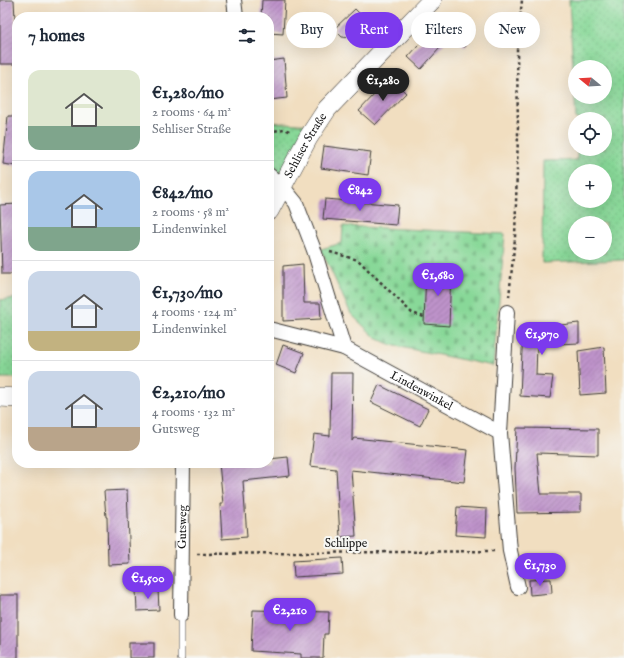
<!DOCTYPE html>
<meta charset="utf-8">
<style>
:root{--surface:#fff;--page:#f6f6f7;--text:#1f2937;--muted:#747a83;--line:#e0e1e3;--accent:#7c3aed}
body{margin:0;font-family:"IM FELL English",serif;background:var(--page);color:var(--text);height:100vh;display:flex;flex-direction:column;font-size:15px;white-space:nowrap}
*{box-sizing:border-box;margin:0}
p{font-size:13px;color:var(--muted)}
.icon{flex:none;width:22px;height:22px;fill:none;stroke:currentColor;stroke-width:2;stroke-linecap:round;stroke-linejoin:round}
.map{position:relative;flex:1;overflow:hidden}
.side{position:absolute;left:12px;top:12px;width:262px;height:456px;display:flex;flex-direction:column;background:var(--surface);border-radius:16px;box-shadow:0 4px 16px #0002}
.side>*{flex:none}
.hud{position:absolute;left:286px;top:12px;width:278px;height:36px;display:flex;gap:8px}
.needle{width:26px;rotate:288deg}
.tools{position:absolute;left:568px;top:60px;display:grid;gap:8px}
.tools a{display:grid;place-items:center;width:44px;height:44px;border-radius:50%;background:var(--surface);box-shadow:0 4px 16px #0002;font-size:20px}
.price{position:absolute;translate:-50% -34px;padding:0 9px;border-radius:14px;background:var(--accent);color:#fff;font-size:13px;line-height:26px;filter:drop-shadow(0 1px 2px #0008)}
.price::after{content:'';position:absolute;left:50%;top:24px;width:12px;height:9px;margin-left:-6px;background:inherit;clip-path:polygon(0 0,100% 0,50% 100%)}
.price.selected{background:#222;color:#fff}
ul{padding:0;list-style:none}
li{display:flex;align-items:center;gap:12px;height:100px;padding:0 16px}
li+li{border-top:1px solid var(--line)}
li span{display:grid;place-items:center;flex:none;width:112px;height:80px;border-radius:12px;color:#555}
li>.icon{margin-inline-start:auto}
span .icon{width:48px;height:48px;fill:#fffc;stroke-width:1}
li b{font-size:17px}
h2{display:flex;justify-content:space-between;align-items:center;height:48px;padding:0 16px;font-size:17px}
.pill{padding:0 14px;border-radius:18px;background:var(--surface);box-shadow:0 4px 16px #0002;font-size:14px;line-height:36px}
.pill.selected{background:var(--accent);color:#fff}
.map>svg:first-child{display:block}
</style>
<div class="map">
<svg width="624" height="658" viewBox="0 0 624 658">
<defs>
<pattern id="grass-dots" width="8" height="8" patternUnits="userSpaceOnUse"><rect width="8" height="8" fill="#88d898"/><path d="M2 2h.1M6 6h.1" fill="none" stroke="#75b982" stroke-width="1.8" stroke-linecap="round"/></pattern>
<pattern id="cemetery-stones" width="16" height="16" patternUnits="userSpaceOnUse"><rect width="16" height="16" fill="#88d898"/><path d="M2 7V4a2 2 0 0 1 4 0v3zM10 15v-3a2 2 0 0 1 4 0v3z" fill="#75b982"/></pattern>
<pattern id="building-hatch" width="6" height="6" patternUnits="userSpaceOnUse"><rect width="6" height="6" fill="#be93ca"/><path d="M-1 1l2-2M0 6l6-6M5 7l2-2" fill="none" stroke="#9a77a3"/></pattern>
</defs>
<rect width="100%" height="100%" fill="#f6f6f2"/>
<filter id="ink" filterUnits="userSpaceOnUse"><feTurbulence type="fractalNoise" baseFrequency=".025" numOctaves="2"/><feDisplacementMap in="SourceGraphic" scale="8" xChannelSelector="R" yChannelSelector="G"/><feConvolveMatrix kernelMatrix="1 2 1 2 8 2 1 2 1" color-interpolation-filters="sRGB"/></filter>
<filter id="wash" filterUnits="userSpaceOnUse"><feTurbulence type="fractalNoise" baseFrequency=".012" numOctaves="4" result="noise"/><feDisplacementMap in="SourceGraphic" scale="16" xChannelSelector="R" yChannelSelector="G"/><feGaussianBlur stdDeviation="0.9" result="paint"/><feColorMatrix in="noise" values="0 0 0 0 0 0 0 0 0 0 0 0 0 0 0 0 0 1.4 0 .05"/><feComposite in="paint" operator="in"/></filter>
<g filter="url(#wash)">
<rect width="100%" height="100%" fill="#f1dec0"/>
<!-- grass -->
<g fill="url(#grass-dots)" stroke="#527a5a" fill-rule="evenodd">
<path d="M 569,0 L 624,0 L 624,260 L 542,263 L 543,161 L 577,160 L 577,149 L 605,149 L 605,119 L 576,119 ZM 575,67 L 605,67 L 605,97 L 575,97 ZM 575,171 L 605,171 L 605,201 L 575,201 ZM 575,223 L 605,223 L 605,253 L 575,253 Z"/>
<path d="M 269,122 L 313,125 L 277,176 L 269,167 Z"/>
<path d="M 17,298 L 17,378 L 0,378 L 0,300 Z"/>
</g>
<!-- cemetery -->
<path fill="url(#cemetery-stones)" stroke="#527a5a" d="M 343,226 L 505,234 L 493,366 L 391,345 L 376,338 L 351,314 L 321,249 L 342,243 Z"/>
<g id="blocks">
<!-- building -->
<g fill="url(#building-hatch)">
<path d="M 0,0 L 14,0 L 16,38 L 17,37 L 17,64 L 0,64 Z"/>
<path d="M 262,0 L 285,0 L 283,34 L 269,33 L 269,17 L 261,17 Z"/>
<path d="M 355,9 L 371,25 L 380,16 L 391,27 L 379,39 L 358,38 L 360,36 L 358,33 L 353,38 L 342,37 L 334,29 Z"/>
<path d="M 447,19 L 473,34 L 465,47 L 449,38 L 421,69 L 408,57 L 427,36 L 434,42 Z"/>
<path d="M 284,59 L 287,98 L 269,100 L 269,61 Z"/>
<path d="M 390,78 L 406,93 L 375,125 L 359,111 Z"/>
<path d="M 8,116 L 17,116 L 17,166 L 3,164 Z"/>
<path d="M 324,146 L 371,152 L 368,175 L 321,168 Z"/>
<path d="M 325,199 L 398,205 L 396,225 L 323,219 Z"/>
<path d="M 17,204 L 17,274 L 2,274 L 0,205 Z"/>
<path d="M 303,264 L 304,303 L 320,303 L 321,319 L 283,321 L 283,266 Z"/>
<path d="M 426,268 L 451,269 L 449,326 L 424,324 Z"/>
<path d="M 579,323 L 579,343 L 537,345 L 536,375 L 553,376 L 550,398 L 520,396 L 523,329 Z"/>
<path d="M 283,345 L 304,353 L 296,373 L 276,365 Z"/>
<path d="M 604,347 L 606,393 L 580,395 L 578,351 Z"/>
<path d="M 331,373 L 353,373 L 352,441 L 354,438 L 468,450 L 464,482 L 351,470 L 356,536 L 340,537 L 336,469 L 310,466 L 314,434 L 330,436 Z"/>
<path d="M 379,385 L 428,409 L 420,426 L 371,402 Z"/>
<path d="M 517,428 L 598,429 L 598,455 L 537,453 L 541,494 L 581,494 L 581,512 L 517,513 L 515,468 Z"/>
<path d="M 288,457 L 290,476 L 243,481 L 247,537 L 222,539 L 220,504 L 223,504 L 219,463 L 269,463 L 269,459 Z"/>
<path d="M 127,490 L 130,564 L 108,565 L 107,517 L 106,517 L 104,491 Z"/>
<path d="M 457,507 L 487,509 L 486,537 L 455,535 Z"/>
<path d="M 342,558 L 343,574 L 294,577 L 293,561 Z"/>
<path d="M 551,579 L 552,593 L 530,595 L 529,580 Z"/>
<path d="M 158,589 L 159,610 L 137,611 L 136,590 Z"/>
<rect x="0" y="595" width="18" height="63"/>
<path d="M 253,610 L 329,612 L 328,634 L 324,634 L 323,658 L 301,658 L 301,654 L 251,651 Z"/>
<rect x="129" y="643" width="25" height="15"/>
</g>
</g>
</g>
<g filter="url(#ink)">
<use href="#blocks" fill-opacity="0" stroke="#3c3935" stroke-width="1"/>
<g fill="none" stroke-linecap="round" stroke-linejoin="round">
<defs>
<path id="lane" d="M 181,615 L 181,658"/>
<g id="street">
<path d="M 234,0 L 236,17"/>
<path d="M 269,175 L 282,186 L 296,203 L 314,250 L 344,348"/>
<path id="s1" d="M 269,329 L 344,348 L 500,433 L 510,551 L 518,587"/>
<path d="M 500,433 L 507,312"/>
<path id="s2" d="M 181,615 L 183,463"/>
</g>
<g id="secondary">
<path id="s3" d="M 269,211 L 308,138 L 327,109 L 432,0"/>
<path d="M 0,397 L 17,398"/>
</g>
</defs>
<!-- lane casing -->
<use href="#lane" stroke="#3c3935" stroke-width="8"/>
<!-- street casing -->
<use href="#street" stroke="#3c3935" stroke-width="16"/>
<!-- secondary casing -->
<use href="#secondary" stroke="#3c3935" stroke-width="20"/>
<!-- path -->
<g stroke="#3c3935" stroke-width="2.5" stroke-dasharray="3 3" stroke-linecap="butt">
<path d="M 269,132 L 284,129 L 292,132"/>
<path d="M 330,252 L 358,260 L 412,313 L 424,317"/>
<path d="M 509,297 L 515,238 L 518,134 L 517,50 L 522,0"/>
<path d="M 197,554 L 496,551"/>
</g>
<!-- lane -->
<use href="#lane" stroke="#fff" stroke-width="7"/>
<!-- street -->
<use href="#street" stroke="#fff" stroke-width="14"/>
<!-- secondary -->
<use href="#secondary" stroke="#fff" stroke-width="19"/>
</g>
</g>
<g text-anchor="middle" stroke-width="4" stroke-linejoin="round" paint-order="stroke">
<!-- street labels -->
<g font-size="12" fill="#1c1c1c" stroke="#f6f6f2">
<text dy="4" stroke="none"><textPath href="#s3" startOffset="75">Sehliser Straße</textPath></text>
<text dy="4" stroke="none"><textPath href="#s1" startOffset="166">Lindenwinkel</textPath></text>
<text dy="4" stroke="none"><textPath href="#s2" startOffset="88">Gutsweg</textPath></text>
<text x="346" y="547">Schlippe</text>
</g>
</g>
</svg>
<div class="tools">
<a><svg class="needle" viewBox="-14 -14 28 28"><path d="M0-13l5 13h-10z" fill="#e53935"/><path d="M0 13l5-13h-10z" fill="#747a83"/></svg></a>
<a><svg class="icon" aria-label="locate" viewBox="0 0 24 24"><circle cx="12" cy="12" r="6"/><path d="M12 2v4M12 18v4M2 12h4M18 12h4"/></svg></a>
<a>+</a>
<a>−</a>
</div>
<b class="price selected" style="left:383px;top:102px">€1,280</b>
<b class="price" style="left:360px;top:212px">€842</b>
<b class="price" style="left:438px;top:297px">€1,680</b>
<b class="price" style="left:542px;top:356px">€1,970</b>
<b class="price" style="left:540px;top:587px">€1,730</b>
<b class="price" style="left:148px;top:600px">€1,500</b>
<b class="price" style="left:290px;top:632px">€2,210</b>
<div class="hud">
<a class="pill">Buy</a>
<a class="pill selected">Rent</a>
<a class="pill">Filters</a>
<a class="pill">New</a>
</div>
<section class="side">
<h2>7 homes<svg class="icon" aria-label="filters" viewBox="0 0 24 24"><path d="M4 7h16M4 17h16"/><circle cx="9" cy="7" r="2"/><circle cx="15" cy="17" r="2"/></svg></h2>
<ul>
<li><span style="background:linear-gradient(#dfe7d0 70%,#7fa58c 0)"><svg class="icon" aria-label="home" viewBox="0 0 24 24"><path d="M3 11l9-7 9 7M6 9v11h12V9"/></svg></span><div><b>€1,280/mo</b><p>2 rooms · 64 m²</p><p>Sehliser Straße</p></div></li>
<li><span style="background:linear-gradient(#a9c7e8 70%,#7fa58c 0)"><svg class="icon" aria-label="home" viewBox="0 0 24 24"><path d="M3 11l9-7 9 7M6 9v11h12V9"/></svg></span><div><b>€842/mo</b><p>2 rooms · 58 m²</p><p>Lindenwinkel</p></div></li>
<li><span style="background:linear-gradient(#c9d6e8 75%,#c2b280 0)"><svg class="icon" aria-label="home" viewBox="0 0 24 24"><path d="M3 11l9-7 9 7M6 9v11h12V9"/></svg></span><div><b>€1,730/mo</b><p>4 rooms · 124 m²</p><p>Lindenwinkel</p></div></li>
<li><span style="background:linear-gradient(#c9d6e8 70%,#b9a48a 0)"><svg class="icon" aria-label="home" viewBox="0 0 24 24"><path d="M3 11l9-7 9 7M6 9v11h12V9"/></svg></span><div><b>€2,210/mo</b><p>4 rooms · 132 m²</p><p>Gutsweg</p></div></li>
</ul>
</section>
</div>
